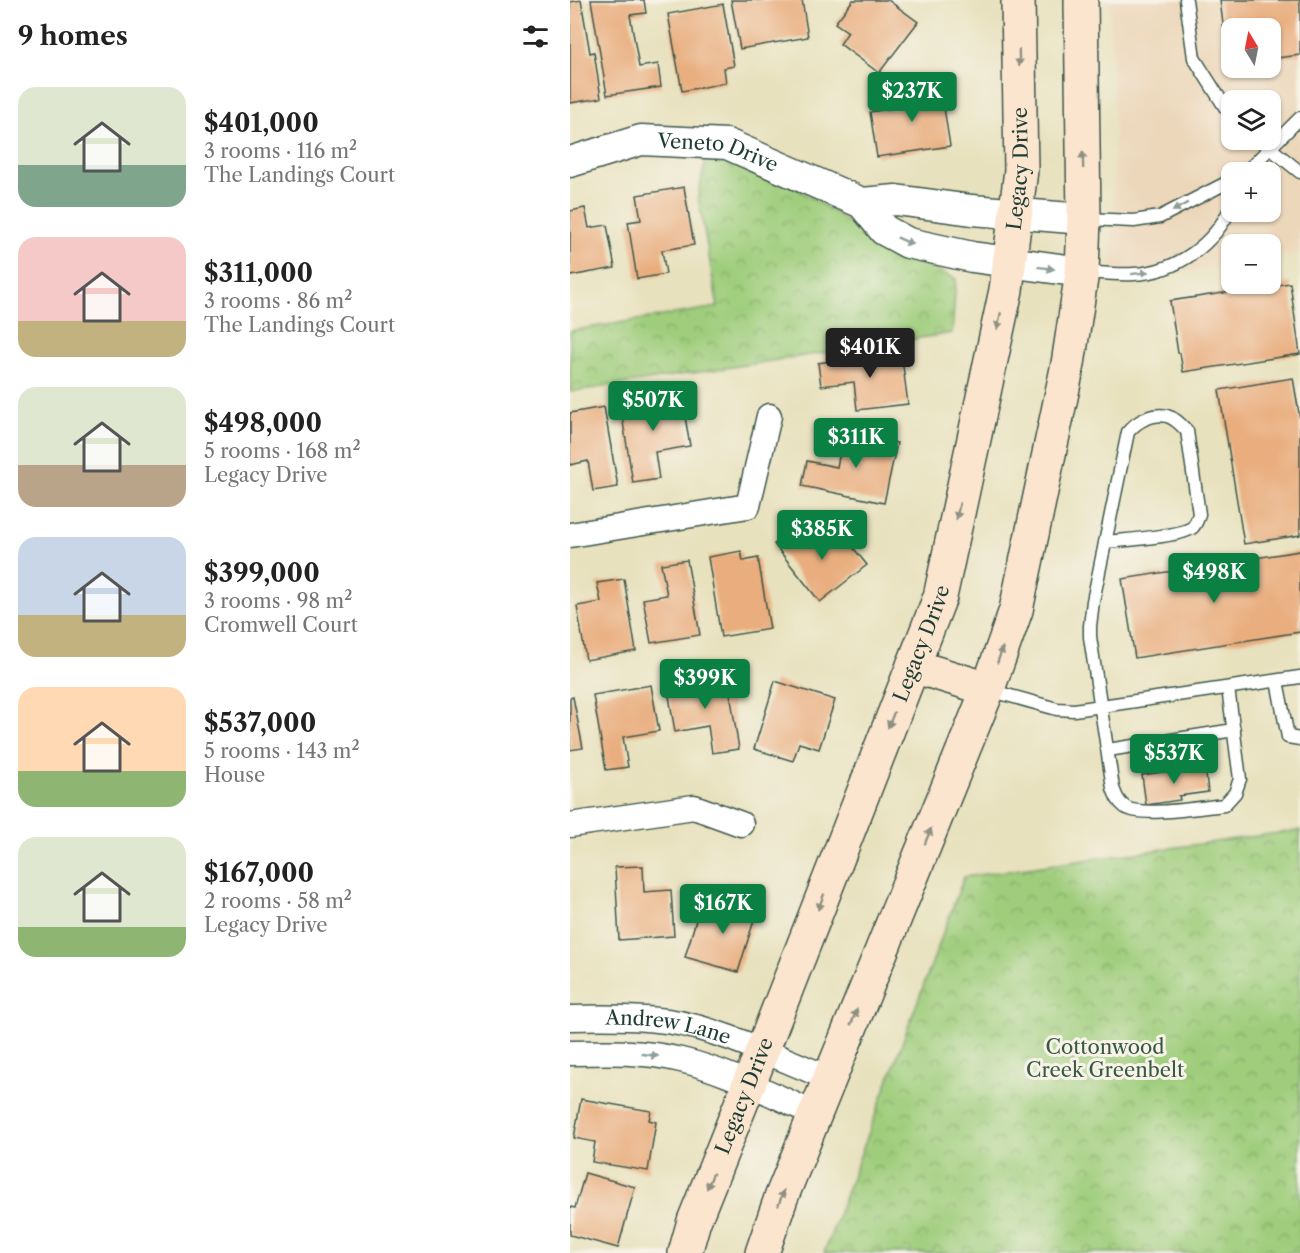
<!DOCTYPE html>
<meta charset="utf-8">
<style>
:root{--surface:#fff;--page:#f2f2f2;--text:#222;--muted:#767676;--accent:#0b8043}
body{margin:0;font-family:"Libre Caslon Text",serif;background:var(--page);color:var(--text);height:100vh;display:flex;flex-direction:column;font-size:22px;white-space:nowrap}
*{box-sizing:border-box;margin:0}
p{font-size:20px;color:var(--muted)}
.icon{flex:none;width:33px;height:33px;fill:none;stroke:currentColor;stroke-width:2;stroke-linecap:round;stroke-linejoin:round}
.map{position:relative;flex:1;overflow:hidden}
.drawer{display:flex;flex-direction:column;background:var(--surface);width:570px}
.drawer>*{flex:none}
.needle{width:39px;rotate:350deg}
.fabs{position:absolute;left:651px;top:18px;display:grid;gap:12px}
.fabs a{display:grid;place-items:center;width:60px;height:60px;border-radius:12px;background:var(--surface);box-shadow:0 2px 4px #0004;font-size:30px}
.price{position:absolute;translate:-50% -51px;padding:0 14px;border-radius:6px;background:var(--accent);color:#fff;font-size:20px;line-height:39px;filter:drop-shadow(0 2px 3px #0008)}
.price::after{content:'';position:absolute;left:50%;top:36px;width:18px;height:14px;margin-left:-9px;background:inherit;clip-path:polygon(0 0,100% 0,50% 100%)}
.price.current{background:#222;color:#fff}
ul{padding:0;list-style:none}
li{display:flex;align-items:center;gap:18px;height:150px;padding:0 18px}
li span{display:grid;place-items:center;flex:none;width:168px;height:120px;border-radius:18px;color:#555}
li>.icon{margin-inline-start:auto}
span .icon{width:72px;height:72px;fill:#fffc;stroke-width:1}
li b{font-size:26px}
h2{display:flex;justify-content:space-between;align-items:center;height:72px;padding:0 18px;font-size:26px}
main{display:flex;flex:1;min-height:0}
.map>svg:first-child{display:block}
</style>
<main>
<section class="drawer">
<h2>9 homes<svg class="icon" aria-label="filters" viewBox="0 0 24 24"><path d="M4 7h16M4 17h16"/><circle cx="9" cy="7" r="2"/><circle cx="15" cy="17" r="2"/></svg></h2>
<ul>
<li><span style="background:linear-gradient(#dfe7d0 65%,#7fa58c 0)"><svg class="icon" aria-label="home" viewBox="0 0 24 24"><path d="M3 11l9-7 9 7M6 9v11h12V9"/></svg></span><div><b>$401,000</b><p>3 rooms · 116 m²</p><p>The Landings Court</p></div></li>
<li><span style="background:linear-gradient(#f6c9c9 70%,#c2b280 0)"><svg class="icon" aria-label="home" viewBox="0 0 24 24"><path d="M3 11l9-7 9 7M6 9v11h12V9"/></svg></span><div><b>$311,000</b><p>3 rooms · 86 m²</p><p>The Landings Court</p></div></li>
<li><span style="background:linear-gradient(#dfe7d0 65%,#b9a48a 0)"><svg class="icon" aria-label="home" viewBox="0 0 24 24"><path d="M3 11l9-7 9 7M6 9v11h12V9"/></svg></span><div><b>$498,000</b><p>5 rooms · 168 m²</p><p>Legacy Drive</p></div></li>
<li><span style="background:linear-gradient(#c9d6e8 65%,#c2b280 0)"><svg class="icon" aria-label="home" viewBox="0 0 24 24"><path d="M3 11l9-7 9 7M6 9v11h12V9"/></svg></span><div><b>$399,000</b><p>3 rooms · 98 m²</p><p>Cromwell Court</p></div></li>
<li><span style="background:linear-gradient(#ffd9b3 70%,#8fb573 0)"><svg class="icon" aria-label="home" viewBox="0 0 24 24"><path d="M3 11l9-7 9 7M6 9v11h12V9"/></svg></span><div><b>$537,000</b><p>5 rooms · 143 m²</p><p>House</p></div></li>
<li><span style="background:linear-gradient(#dfe7d0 75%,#8fb573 0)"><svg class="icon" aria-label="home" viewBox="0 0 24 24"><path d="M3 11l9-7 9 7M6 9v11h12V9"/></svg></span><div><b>$167,000</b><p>2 rooms · 58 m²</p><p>Legacy Drive</p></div></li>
</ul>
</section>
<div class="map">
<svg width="730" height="1253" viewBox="0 0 730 1253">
<defs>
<pattern id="park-crowns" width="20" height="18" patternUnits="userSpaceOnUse" patternTransform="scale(1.5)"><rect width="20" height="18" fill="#9fcd7b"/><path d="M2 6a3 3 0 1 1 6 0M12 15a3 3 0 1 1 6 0" fill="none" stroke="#81a866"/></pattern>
</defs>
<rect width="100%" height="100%" fill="#f7f3e8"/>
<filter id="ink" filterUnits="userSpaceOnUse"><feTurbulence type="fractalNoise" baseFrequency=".0167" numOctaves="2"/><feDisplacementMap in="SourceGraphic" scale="12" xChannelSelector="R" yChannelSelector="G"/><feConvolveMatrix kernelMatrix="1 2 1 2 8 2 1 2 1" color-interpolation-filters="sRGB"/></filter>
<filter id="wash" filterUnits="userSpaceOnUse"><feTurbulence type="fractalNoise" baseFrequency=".008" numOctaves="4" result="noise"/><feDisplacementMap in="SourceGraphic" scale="24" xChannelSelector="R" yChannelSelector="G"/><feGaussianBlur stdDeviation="1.35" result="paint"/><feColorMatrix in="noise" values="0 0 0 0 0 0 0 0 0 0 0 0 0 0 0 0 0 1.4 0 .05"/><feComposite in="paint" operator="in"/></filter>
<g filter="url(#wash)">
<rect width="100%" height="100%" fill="#e8e1bd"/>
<!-- built -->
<path fill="#ecd7ba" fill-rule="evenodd" d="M 539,0 L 730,0 L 730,253 L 701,258 L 700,244 L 662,244 L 661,264 L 542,284 L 545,132 ZM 662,28 L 700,28 L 700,68 L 662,68 ZM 662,100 L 700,100 L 700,140 L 662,140 ZM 662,172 L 700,172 L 700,212 L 662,212 Z"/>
<!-- park -->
<g fill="url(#park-crowns)" stroke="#5f8558" stroke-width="1.5">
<path d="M 136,159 L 168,163 L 207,177 L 262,210 L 308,245 L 347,260 L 386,279 L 382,333 L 0,392 L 0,331 L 148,307 L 128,196 Z"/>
<path d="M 730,830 L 730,1253 L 254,1253 L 394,877 Z"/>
</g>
<g id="blocks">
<!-- building -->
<g fill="#e9ad7e">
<path d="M 11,0 L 20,53 L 24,52 L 31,98 L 0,103 L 0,2 Z"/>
<path d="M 21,0 L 74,0 L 76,13 L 60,15 L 69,67 L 88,64 L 91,87 L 37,95 Z"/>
<path d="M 161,0 L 232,0 L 238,37 L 170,49 Z"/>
<path d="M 283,0 L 318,0 L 348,22 L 309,73 L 270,44 L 278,32 L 265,23 Z"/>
<path d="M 650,0 L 730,0 L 730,55 L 700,59 L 700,28 L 662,28 L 662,65 L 658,65 Z"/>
<path d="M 153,4 L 164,66 L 154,68 L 156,83 L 112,91 L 98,14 Z"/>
<path d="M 370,82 L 380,146 L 307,157 L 300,112 L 337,106 L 334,88 Z"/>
<path d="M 114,187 L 124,245 L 92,250 L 96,274 L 67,279 L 58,222 L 71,220 L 67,195 Z"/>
<path d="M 15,208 L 19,228 L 37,225 L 45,268 L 0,276 L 0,211 Z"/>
<path d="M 720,283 L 730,354 L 613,372 L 610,353 L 608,353 L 600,301 Z"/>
<path d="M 331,351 L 338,404 L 287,410 L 284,382 L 251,386 L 248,363 Z"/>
<path d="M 723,378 L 730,419 L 730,535 L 674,544 L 649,390 Z"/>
<path d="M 111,393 L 120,446 L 85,452 L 89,479 L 63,483 L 50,403 Z"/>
<path d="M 34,407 L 48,487 L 23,491 L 18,461 L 0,465 L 0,413 Z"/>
<path d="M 274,432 L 327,443 L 314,503 L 232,486 L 237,461 L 267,467 Z"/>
<path d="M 265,525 L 297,565 L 250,602 L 204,544 L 223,529 L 237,547 Z"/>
<path d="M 171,551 L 173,561 L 188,558 L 200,629 L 151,637 L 138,557 Z"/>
<path d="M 730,551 L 730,632 L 565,658 L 552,579 Z"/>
<path d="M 117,560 L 130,635 L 81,643 L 73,599 L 97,595 L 91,564 Z"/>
<path d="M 54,579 L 66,651 L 16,660 L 7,606 L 31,602 L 27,583 Z"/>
<path d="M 157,674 L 169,749 L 142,753 L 138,726 L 105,732 L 97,684 Z"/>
<path d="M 205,681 L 265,700 L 249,749 L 229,743 L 223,761 L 184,749 Z"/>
<path d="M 81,685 L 89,731 L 53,737 L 58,767 L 36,770 L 23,695 Z"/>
<path d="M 3,697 L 13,748 L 0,750 L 0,698 Z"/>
<path d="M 635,766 L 638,792 L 609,796 L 610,800 L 576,805 L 572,775 Z"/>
<path d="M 73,866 L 74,892 L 101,890 L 104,936 L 49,940 L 45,867 Z"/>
<path d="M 165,896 L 189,904 L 168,972 L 115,957 L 130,907 L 159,916 Z"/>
<path d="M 11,1099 L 81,1111 L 79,1120 L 86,1122 L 78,1171 L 22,1162 L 25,1142 L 4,1138 Z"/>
<path d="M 15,1173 L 65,1187 L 48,1248 L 0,1235 L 0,1207 L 5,1208 Z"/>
</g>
</g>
</g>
<g filter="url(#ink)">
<use href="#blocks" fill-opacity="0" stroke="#3d5649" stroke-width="1.5"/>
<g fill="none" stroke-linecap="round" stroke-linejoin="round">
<defs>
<g id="service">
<path d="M 616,0 L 624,58 L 655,107 L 662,114"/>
<path d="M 690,140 L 730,172"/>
<path d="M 676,172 L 730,118"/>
<path d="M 516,219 L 564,221 L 590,217 L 662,180"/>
<path d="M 513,272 C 530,273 547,275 564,274 C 607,272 645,244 662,205"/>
<path d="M 535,542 C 552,540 612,537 623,527 C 626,523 628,519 629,514 L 617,431 C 611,425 605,418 597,416 C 582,413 567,421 558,432 L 523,601 L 520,626 L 520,637 L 543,788 C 546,796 548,802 555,807 C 571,818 633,807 654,805 L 665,793 L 670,779 L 658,688"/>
<path d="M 707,681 L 718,737 L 730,739"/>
<path d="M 419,690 L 487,709 L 504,710 L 730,677"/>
<path d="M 538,750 L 664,730"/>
</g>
<g id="minor">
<path d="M 0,535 L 178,506 L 199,416"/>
<path d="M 0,825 L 124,807 L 171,824"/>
<path id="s1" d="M 0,1018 C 32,1017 65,1017 97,1021 C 148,1028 210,1059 259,1078"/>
<path d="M 0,1053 C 38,1052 74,1051 111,1060 C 158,1071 202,1095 245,1114"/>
</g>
<g id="tertiary">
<path id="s2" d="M 0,162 L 71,140 L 157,144 L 292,203 L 314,230 L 338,243 L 402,257 L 512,272"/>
<path d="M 292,203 L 326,200 L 402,210 L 514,219"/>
</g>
<g id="secondary">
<path d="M 343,666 L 418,689"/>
<path id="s3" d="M 115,1253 L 124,1221 L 185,1069 L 370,597 L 436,290 L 451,170 L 448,0"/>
<path d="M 192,1253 L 211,1198 L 418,689 L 446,610 L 498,364 L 512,272 L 514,219 L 511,0"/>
</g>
</defs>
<!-- service casing -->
<use href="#service" stroke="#3d5649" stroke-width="15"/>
<!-- minor casing -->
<use href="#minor" stroke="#3d5649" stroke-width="27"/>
<!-- tertiary casing -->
<use href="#tertiary" stroke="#3d5649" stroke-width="33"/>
<!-- secondary casing -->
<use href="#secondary" stroke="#3d5649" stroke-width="36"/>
<!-- service -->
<use href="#service" stroke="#fff" stroke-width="12"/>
<!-- minor -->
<use href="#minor" stroke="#fff" stroke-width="24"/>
<!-- tertiary -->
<use href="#tertiary" stroke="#fff" stroke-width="30"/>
<!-- secondary -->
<use href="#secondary" stroke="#fce5cf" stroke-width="33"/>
</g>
<!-- one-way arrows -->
<defs><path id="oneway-solid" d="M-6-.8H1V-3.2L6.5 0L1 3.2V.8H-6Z" transform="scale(1.5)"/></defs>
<g fill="#8e9182">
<use href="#oneway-solid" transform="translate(449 58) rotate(89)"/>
<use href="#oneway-solid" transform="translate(513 160) rotate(-91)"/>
<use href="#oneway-solid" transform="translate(429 321) rotate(102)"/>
<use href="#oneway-solid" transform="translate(388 511) rotate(102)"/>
<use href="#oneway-solid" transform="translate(430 655) rotate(-71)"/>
<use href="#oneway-solid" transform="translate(321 720) rotate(111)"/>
<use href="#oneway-solid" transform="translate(358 836) rotate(-68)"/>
<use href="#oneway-solid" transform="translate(251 902) rotate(111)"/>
<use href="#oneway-solid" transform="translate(284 1017) rotate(-68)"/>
<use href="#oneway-solid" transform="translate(140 1181) rotate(112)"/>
<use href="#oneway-solid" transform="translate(211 1198) rotate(-70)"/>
</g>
<g fill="#8f9e9a">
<use href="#oneway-solid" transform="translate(610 207) rotate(151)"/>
<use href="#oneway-solid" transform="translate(335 241) rotate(24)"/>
<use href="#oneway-solid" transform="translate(476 268) rotate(7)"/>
<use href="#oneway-solid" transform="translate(570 273) rotate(-7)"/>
<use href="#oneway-solid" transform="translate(80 1055) rotate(8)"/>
</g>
</g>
<g text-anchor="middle" stroke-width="6" stroke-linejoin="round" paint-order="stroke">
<!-- street labels -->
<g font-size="20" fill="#1f3d34" stroke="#f7f3e8">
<text dy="7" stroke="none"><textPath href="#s2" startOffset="153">Veneto Drive</textPath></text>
<text dy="7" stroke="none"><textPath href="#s3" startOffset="1140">Legacy Drive</textPath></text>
<text dy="7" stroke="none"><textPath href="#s3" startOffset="654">Legacy Drive</textPath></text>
<text dy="7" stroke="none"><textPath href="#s1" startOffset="99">Andrew Lane</textPath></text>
<text dy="7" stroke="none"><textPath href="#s3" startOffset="168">Legacy Drive</textPath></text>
</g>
<!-- park labels -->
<g font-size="20" fill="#395a42" stroke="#f7f3e8">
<text x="535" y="1054">Cottonwood<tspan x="535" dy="23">Creek Greenbelt</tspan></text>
</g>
</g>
</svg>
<div class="fabs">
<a><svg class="needle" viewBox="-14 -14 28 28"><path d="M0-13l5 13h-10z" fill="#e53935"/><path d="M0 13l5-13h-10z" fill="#767676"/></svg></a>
<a><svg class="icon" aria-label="layers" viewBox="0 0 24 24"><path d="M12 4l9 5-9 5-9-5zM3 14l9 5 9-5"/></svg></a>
<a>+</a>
<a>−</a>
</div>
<b class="price" style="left:342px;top:123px">$237K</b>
<b class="price current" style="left:300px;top:379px">$401K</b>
<b class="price" style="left:83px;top:432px">$507K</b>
<b class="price" style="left:286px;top:469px">$311K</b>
<b class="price" style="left:252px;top:561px">$385K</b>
<b class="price" style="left:644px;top:604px">$498K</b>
<b class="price" style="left:135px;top:710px">$399K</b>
<b class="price" style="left:604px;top:785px">$537K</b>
<b class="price" style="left:153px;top:935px">$167K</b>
</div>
</main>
